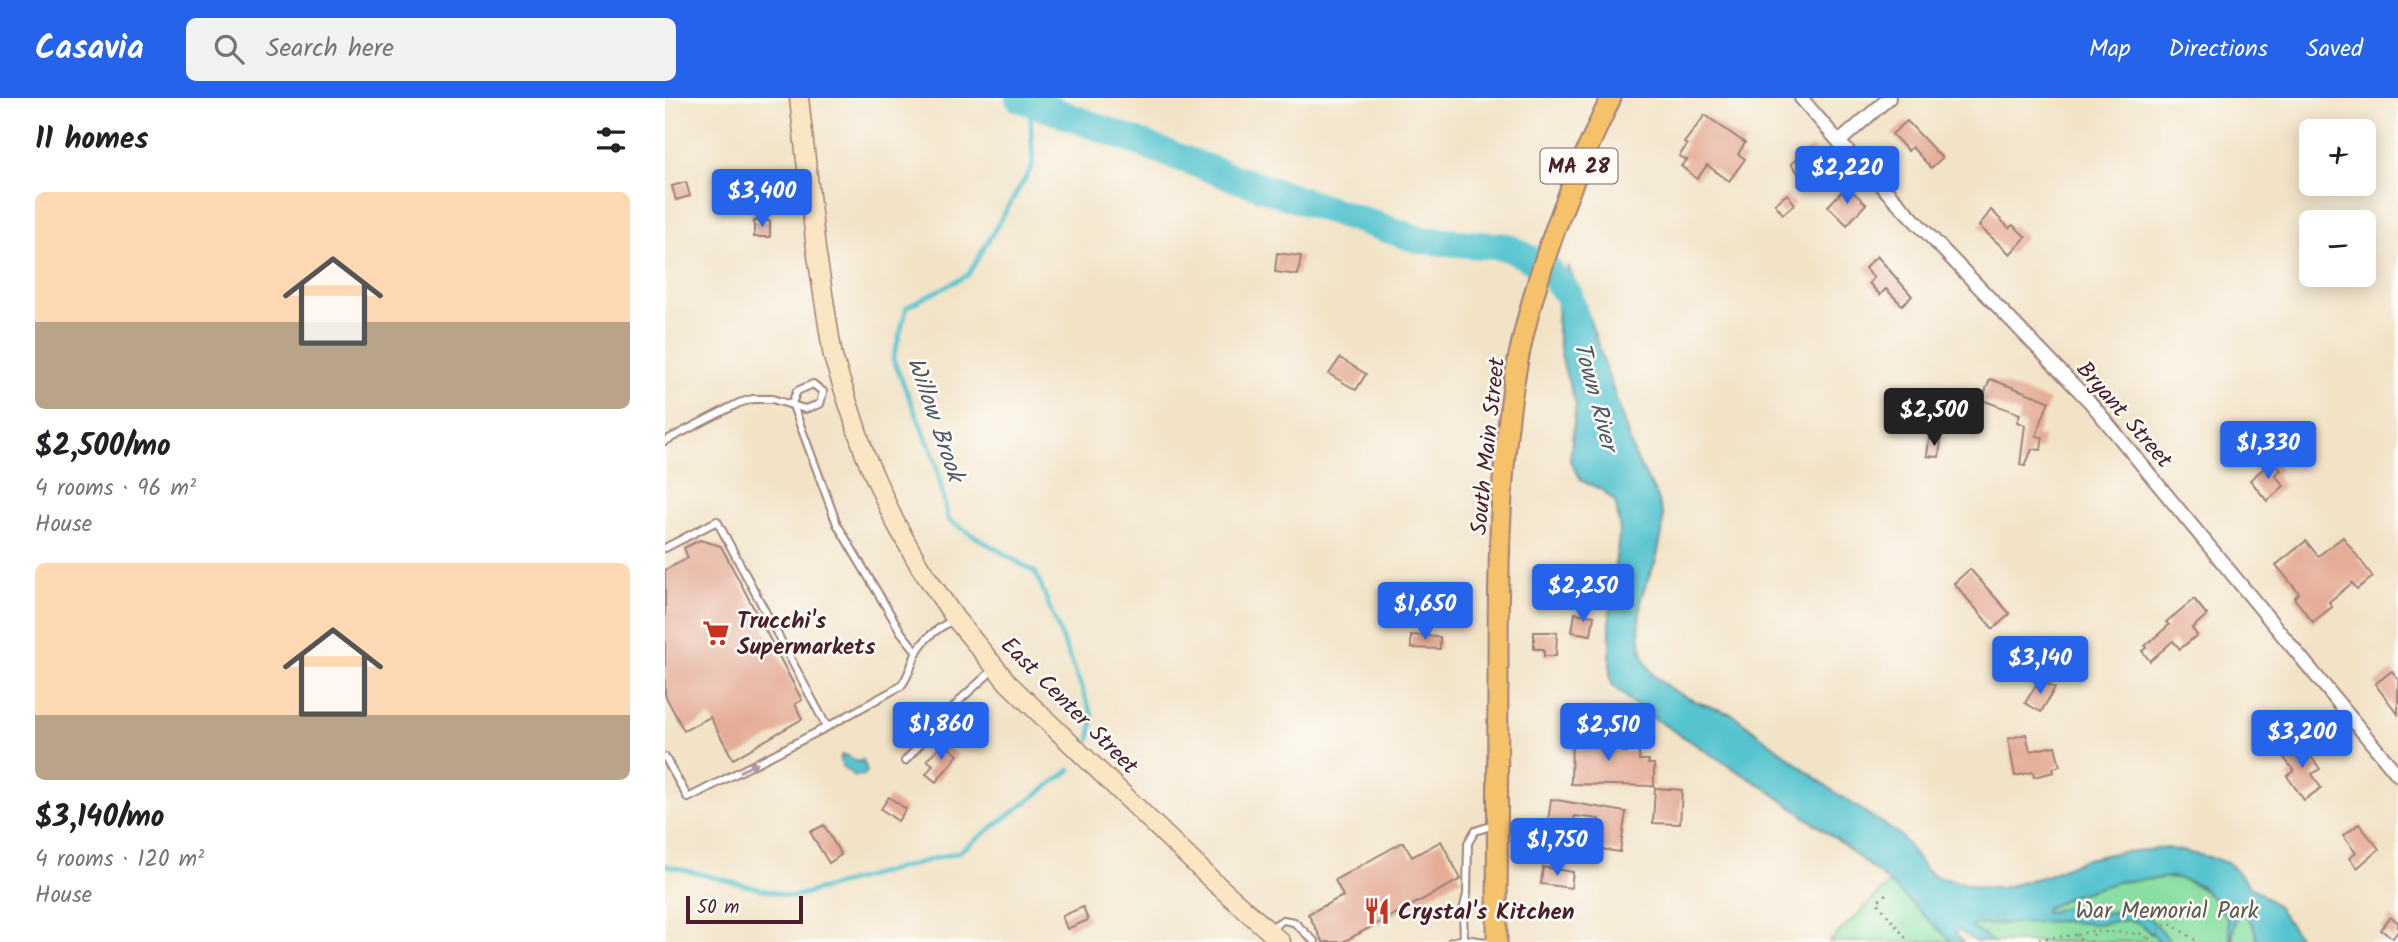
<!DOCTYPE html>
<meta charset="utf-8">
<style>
:root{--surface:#fff;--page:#f2f2f2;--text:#202124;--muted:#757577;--accent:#2563eb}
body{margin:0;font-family:Kalam,sans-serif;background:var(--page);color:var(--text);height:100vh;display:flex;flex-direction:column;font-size:26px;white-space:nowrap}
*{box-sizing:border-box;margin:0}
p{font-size:23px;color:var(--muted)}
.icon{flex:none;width:38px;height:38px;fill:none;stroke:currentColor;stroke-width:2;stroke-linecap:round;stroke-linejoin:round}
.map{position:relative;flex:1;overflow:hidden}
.drawer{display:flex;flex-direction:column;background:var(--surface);width:665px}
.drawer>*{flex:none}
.tools{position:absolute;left:1634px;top:21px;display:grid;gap:14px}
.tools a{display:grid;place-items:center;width:77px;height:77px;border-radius:10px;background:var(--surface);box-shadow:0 4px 18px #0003;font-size:35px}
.scale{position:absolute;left:21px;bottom:18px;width:117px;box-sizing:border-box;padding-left:7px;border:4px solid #4a1f2b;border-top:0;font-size:19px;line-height:24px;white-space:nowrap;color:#4a1f2b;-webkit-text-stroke:5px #fdfcf7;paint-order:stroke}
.price{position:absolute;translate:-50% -60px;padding:0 16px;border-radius:7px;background:var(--accent);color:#fff;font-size:23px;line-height:46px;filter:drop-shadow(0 2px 4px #0008)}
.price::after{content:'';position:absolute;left:50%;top:42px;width:21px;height:16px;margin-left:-10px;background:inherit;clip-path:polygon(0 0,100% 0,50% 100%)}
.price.on{background:#222;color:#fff}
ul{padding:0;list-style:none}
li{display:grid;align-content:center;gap:14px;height:371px;padding:0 35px}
li span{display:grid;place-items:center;height:217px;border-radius:10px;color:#555}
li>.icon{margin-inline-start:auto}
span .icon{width:126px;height:126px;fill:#fffc;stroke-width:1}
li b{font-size:30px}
h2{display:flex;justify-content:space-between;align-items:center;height:84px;padding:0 35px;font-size:30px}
header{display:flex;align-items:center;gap:42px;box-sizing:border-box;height:98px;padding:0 35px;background:var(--accent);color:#fff}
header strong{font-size:33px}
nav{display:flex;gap:38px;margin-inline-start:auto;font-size:24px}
.search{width:490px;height:63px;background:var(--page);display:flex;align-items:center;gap:18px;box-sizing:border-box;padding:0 24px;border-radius:10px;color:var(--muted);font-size:26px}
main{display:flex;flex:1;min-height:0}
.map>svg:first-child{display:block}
</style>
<header>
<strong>Casavia</strong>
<div class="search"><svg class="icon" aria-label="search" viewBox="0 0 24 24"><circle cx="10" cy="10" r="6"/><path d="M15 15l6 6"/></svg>Search here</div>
<nav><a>Map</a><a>Directions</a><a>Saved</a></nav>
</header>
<main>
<section class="drawer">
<h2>11 homes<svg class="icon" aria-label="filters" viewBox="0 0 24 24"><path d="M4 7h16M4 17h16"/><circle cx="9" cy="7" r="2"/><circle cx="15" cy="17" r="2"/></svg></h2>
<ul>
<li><span style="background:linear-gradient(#ffd9b3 60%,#b9a48a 0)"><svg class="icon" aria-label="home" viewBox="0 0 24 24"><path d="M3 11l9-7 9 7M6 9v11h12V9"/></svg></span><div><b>$2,500/mo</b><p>4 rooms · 96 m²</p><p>House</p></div></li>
<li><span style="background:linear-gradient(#ffd9b3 70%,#b9a48a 0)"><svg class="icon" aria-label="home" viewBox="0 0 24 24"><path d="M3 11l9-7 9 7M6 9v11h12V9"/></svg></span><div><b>$3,140/mo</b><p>4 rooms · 120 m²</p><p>House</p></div></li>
</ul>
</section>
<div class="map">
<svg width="1733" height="844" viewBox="0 0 1733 844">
<rect width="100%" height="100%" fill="#fdfcf7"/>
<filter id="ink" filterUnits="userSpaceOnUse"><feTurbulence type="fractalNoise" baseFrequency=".0143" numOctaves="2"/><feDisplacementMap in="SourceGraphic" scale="14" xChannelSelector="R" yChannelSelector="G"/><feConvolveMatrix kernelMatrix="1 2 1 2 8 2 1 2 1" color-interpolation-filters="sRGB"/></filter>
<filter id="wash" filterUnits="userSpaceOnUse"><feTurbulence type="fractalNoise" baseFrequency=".00686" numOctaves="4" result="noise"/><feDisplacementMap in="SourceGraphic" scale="28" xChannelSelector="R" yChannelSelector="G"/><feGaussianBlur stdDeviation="1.57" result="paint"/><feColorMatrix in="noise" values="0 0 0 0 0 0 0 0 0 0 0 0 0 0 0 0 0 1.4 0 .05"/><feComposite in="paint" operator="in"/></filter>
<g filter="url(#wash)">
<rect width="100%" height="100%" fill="#f2e3c7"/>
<!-- green -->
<g fill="#89dfa2" stroke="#6a7f66" stroke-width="2">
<path d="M 1509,779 C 1531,785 1553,798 1563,821 C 1566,827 1565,837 1566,844 L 1328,844 L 1307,830 L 1307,827 L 1380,811 L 1406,798 L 1453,784 Z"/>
<path d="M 1225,785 L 1281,837 L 1287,844 L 1164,844 Z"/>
<path d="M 1578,813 L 1588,827 L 1593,844 L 1567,844 L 1571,818 Z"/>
</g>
<!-- water -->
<g fill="#57c4cf" stroke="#50727d" stroke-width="2">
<path d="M 903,168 L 919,204 L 971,361 L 990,394 L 998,418 L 997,435 L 991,462 L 976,499 L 974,525 L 975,544 L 979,561 L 988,577 L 1007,592 L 1029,603 L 1067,616 L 1172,696 L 1235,737 L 1259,770 L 1268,778 L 1313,789 L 1336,790 L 1381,778 L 1418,762 L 1449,755 L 1502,750 L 1552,761 L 1566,767 L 1583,786 L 1612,808 L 1637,844 L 1593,844 L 1588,827 L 1578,813 L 1571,818 L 1566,844 L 1562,819 L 1546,799 L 1534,787 L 1509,779 L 1453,784 L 1406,798 L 1380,811 L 1381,815 L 1409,807 C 1439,834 1467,785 1505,844 L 1494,844 L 1487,834 L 1486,836 L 1476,826 L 1465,822 L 1430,826 L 1398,823 L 1308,827 L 1307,830 L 1328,844 L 1311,844 L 1293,832 L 1290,836 L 1298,844 L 1287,844 L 1225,785 L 1178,746 L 1103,692 L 977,613 L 948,588 L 945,580 L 945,503 L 955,432 L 951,405 L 938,392 L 917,383 L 905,363 L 911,306 L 899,270 L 892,233 L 893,203 Z"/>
<path d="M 177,657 L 183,658 L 192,664 L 198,662 L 202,673 L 199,677 L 190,678 L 178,669 L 175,660 Z"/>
</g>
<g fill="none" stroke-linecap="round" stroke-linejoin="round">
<!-- stream -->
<g stroke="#57c4cf" stroke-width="4.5">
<path d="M 365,6 L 368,67 L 303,177 L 242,209 L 228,261 L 270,361 L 283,422 L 371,475 L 428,619 L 425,642"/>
<path d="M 0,767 L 127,799 L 294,754 L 405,672"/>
</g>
<!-- river -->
<path stroke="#57c4cf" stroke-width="28" d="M 354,0 L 572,81 L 755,142 L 842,149 L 879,168 L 904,197 L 911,224"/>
</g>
<g id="blocks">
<!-- building -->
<g fill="#e5ad98">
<path d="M 1040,17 L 1080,45 L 1073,56 L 1080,61 L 1064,83 L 1042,67 L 1032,81 L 1016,68 L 1022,62 L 1014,58 L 1022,47 L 1019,45 Z"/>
<path d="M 1242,23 L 1277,60 L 1266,70 L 1247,49 L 1243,53 L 1227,36 Z"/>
<path d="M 1146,49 L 1159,64 L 1138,81 L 1126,66 Z"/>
<path d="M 21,84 L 25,98 L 11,102 L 7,88 Z"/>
<path d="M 87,84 L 92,106 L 57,112 L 54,97 L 69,95 L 68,87 Z"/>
<path d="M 1184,90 L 1201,106 L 1182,127 L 1163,108 L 1179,91 L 1181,93 Z"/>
<path d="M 1122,96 L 1130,106 L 1118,116 L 1110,106 Z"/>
<path d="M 1326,112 L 1344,130 L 1348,127 L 1361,139 L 1345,156 L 1314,128 Z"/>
<rect x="89" y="123" width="16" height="16"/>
<path d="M 612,155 L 636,158 L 633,177 L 610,174 Z"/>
<path d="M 1212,158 L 1247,198 L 1237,207 L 1221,191 L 1215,197 L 1204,185 L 1209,180 L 1200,170 Z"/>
<path d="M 675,260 L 701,276 L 691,292 L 664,276 Z"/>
<path d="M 1325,281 L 1384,303 L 1371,338 L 1378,339 L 1376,352 L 1367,351 L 1360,368 L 1355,367 L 1360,327 L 1352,324 L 1355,316 L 1317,302 Z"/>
<path d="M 1264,341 L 1276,342 L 1274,359 L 1262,358 Z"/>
<path d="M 1608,362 L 1616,372 L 1610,377 L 1619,388 L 1602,403 L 1585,382 Z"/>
<path d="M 1678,439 L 1708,479 L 1692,491 L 1687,485 L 1664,504 L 1667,509 L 1648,524 L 1629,500 L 1634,495 L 1611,467 L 1641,443 L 1653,458 Z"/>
<path d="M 35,442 L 56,448 L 137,602 L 130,606 L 137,621 L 68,661 L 45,619 L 19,633 L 0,597 L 0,472 L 23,460 L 19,450 Z"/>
<path d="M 893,471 L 899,471 L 899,487 L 871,487 L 871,472 Z"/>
<path d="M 1305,471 L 1345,516 L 1328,531 L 1289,485 Z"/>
<path d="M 1529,501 L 1542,517 L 1527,530 L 1532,537 L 1515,551 L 1508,543 L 1485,563 L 1477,553 L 1481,550 L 1480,548 L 1504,527 L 1501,524 Z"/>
<path d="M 910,515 L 929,518 L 926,537 L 907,534 Z"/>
<path d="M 869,534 L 892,534 L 891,558 L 879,558 L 879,551 L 869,551 Z"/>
<path d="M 746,537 L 775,539 L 775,551 L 746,550 Z"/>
<path d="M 1727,573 L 1733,581 L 1733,616 L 1710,586 Z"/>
<path d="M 1375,581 L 1390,590 L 1376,614 L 1360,605 Z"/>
<path d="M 1361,636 L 1365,653 L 1390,648 L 1395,668 L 1388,670 L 1389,674 L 1369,679 L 1368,674 L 1350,678 L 1343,641 Z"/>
<path d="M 907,638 L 958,639 L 957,654 L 974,654 L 974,662 L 984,662 L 983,666 L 989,666 L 989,688 L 906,686 Z"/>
<path d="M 1635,643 L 1655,671 L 1647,676 L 1656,690 L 1639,702 L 1622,678 L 1629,673 L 1616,656 Z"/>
<path d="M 278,645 L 293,657 L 271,684 L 261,676 L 268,667 L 262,662 Z"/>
<path d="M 990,690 L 1017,692 L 1015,726 L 988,725 Z"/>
<path d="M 224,699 L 241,711 L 233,723 L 216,711 Z"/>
<path d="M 886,701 L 961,714 L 955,754 L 930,750 L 935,721 L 910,718 L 905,743 L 881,739 Z"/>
<path d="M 1694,726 L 1714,751 L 1692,770 L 1684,760 L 1691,755 L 1678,738 Z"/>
<path d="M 159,727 L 176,757 L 164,765 L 145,734 Z"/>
<path d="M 776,743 L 796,781 L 678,844 L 658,844 L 643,816 L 678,798 L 670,782 L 738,744 L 747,759 Z"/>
<path d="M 878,769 L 908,774 L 906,790 L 876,786 Z"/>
<path d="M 418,809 L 423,822 L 402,831 L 397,818 Z"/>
<path d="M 1725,819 L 1733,824 L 1733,833 L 1728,840 L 1716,832 Z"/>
</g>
</g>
</g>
<g filter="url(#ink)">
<use href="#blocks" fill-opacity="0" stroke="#9e8179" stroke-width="2"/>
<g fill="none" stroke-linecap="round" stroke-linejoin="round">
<defs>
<g id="lane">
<path d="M 158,294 L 148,286 L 132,293 L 127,305 L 172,426 L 236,534 L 252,554"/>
<path d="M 0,343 L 74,305 L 88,301 L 107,301 L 140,311 L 155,306 L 158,294"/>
<path d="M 0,450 L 52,423 L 162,629"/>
<path d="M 0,659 L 23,700 L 162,629 L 236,588 C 244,578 246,567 251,556 C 259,539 274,530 289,521"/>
<path d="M 240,663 L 298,599 L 328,572"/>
<path d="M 604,831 L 618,822 L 629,824 L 650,844"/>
<path d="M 799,841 L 798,813 L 802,796 L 803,745 L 810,733 L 829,727"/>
<path d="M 786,844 L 799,841 L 821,844"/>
</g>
<g id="street">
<path d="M 1136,0 L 1174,44 L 1425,304 L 1733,677"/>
<path d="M 1174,44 L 1224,0"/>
</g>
<path id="secondary" d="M 134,0 L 151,151 L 168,259 L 200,357 L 229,422 L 255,469 L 290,520 L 343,585 L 549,784 L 616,844"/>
<path id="primary" d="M 832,844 C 832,754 833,664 833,574 C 833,480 834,383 848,290 C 864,189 902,91 946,0"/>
</defs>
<!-- lane casing -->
<use href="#lane" stroke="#9e8179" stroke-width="10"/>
<!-- street casing -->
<use href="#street" stroke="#9e8179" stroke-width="16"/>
<!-- secondary casing -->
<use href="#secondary" stroke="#9e8179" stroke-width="21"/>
<!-- primary casing -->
<use href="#primary" stroke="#9e8179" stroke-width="23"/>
<!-- path -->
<g stroke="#9e8179" stroke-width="2.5" stroke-dasharray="2 5" stroke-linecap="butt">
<path d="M 1221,796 L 1212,804 L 1244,844"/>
<path d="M 1428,815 L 1428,808"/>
<path d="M 1412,837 L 1425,833 L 1478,836 L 1485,844"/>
<path d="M 1483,841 L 1499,827 L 1505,825 L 1533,844"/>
<path d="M 1370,844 L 1370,841 L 1412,837 L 1417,844"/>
<path d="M 1425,844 L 1430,834"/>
</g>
<!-- lane -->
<use href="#lane" stroke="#fff" stroke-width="6"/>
<!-- street -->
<use href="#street" stroke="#fff" stroke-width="12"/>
<!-- secondary -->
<use href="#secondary" stroke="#fbe6c4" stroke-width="18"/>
<!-- primary -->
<use href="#primary" stroke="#f5c16b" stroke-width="19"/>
</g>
<!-- one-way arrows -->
<defs><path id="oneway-solid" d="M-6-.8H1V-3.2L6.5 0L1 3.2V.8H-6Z" transform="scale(1.75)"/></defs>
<use fill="#ae9aa0" href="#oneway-solid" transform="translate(84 669) rotate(-27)"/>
</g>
<!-- icons -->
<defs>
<symbol id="supermarket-bare" viewBox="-9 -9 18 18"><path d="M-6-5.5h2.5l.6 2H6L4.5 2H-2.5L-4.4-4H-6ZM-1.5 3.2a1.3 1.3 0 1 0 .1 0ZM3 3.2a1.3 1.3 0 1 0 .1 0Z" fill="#c8321e" stroke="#fdfcf7" stroke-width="2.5" paint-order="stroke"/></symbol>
<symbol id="restaurant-bare" viewBox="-9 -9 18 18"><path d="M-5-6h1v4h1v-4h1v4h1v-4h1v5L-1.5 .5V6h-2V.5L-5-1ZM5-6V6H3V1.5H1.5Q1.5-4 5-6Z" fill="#c8321e" stroke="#fdfcf7" stroke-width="2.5" paint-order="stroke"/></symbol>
</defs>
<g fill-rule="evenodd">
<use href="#supermarket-bare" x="32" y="516" width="38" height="38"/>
<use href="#restaurant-bare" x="693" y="794" width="38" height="38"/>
</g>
<g text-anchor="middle" stroke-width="5" stroke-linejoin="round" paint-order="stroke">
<!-- shield labels -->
<rect fill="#fdfcf7" stroke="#806168" stroke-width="2" x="875.5" y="50.5" width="77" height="35" rx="5"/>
<g font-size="21" font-weight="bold" fill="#4a1f2b">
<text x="914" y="75">MA 28</text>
</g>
<!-- street labels -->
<g font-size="23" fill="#4a1f2b" stroke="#fdfcf7">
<text transform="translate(1460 316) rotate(49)" y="8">Bryant Street</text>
<text transform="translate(822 348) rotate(-84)" y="8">South Main Street</text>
<text transform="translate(405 607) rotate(45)" y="8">East Center Street</text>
</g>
<!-- poi labels -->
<g font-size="23" font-weight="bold" fill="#4a1f2b" stroke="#fdfcf7" text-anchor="start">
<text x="72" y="530">Trucchi's<tspan x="72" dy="26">Supermarkets</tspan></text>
<text x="733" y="821">Crystal's Kitchen</text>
</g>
<!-- park labels -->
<g font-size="23" fill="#5d594f" stroke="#fdfcf7">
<text x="1502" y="820">War Memorial Park</text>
</g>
<!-- water labels -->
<g font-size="24" font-style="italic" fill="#4f5964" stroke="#fdfcf7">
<text transform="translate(931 298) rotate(75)" y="8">Town River</text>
<text transform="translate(271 321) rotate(71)" y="8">Willow Brook</text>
</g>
</g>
</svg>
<div class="tools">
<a>+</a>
<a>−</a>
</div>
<div class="scale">50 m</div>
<b class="price" style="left:1182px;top:108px">$2,220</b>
<b class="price" style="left:97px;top:131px">$3,400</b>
<b class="price on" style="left:1269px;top:350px">$2,500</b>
<b class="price" style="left:1603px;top:383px">$1,330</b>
<b class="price" style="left:918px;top:526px">$2,250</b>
<b class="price" style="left:760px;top:544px">$1,650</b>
<b class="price" style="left:1375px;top:598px">$3,140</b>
<b class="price" style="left:276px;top:664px">$1,860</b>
<b class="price" style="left:943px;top:665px">$2,510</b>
<b class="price" style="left:1637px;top:672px">$3,200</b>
<b class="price" style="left:892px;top:780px">$1,750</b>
</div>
</main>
